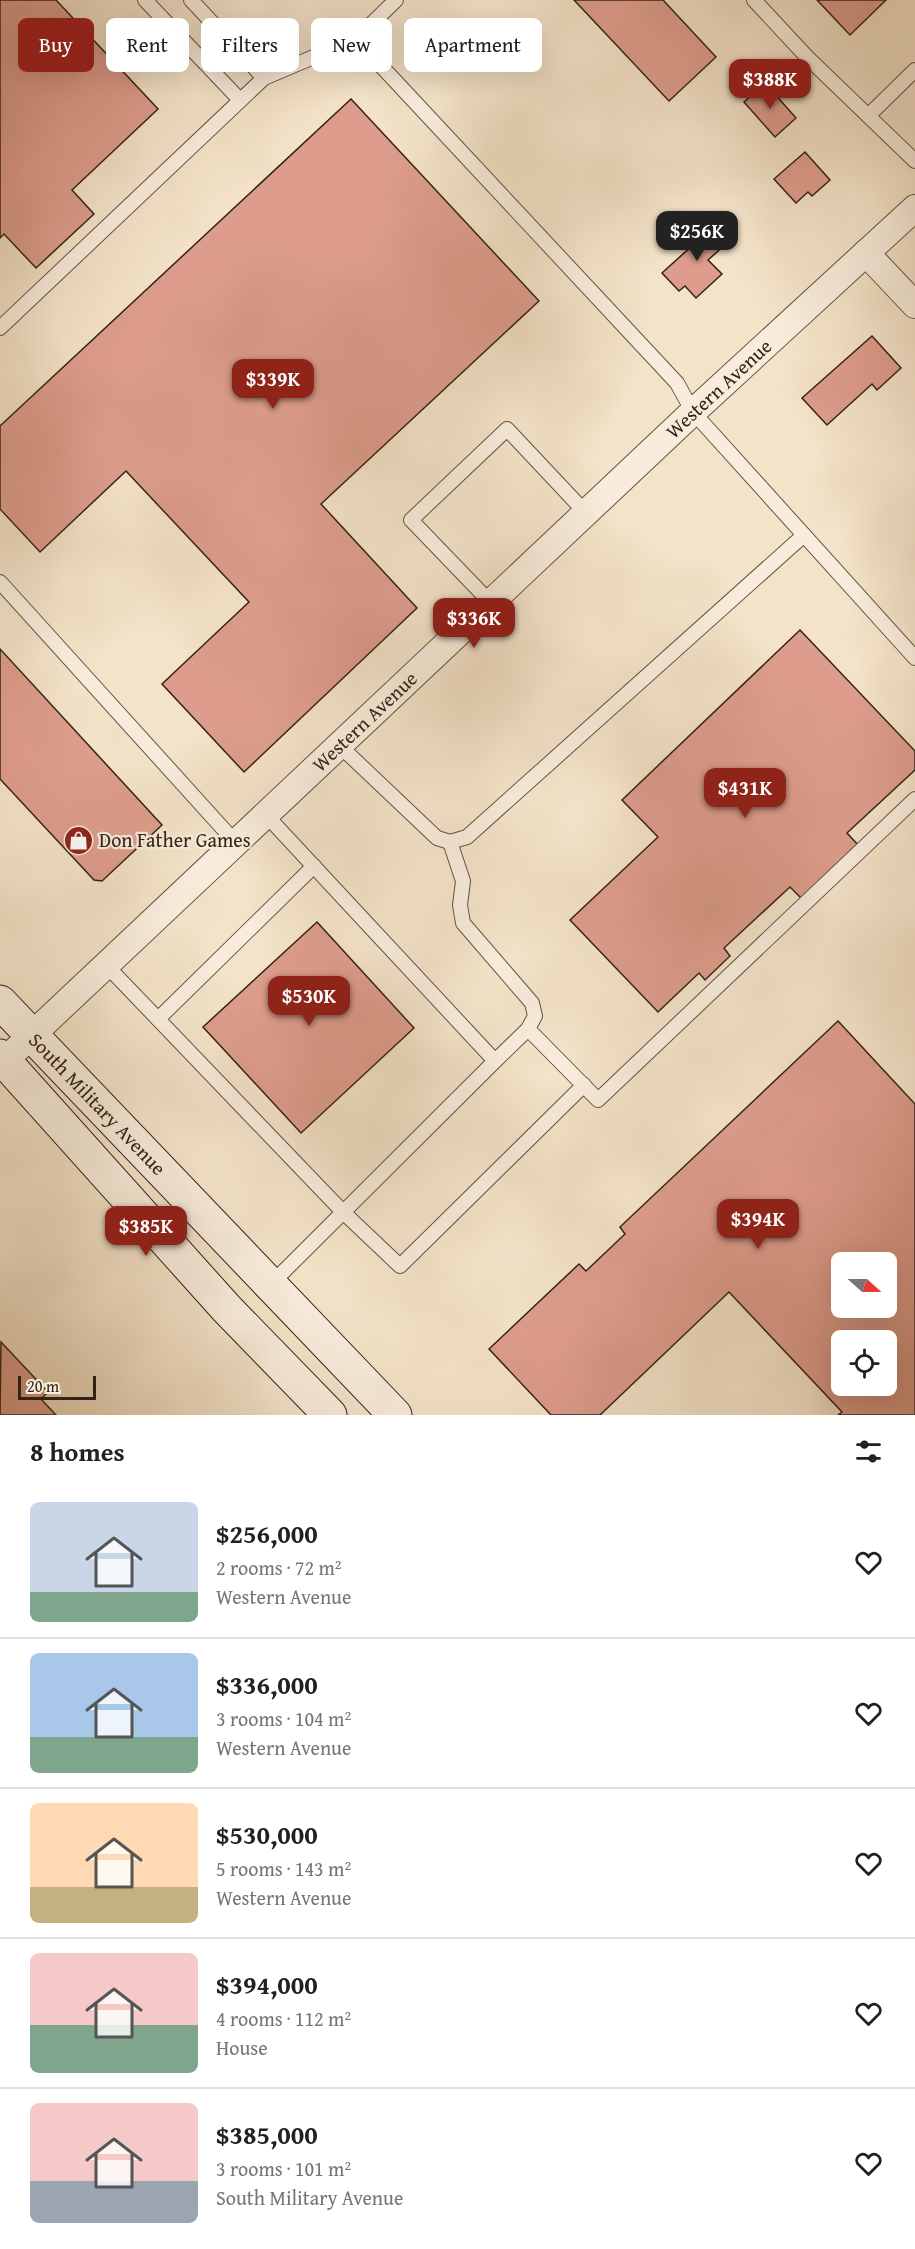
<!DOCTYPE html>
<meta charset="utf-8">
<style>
:root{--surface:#fff;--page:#f6f6f6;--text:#202124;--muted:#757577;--line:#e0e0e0;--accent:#8f2418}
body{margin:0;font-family:"Gentium Book Plus",serif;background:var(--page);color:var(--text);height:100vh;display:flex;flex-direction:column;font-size:22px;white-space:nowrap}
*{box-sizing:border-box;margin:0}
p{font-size:20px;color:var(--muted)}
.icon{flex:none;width:33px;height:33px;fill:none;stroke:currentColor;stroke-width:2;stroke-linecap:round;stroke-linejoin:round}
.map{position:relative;height:1415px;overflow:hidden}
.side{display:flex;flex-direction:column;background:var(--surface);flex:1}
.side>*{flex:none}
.banner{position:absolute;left:18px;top:18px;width:600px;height:54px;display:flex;gap:12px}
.needle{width:39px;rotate:111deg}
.fabs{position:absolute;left:831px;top:1252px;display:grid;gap:12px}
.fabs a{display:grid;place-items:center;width:66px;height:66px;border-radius:9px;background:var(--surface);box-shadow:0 6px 24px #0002;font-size:30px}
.scale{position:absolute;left:18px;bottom:15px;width:78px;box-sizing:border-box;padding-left:6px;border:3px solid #322317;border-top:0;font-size:16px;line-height:21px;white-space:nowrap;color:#322317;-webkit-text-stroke:4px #f8eddc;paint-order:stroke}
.price{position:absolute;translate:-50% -51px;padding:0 14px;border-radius:12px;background:var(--accent);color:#fff;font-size:20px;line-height:39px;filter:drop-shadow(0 2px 3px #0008)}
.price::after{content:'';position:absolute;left:50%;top:36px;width:18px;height:14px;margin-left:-9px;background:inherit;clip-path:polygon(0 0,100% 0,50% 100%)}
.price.on{background:#222;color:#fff}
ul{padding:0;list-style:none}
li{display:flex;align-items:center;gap:18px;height:150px;padding:0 30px}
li+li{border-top:2px solid var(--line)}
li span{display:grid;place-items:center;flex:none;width:168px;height:120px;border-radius:9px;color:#555}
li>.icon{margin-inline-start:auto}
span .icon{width:72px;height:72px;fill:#fffc;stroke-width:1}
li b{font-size:26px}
h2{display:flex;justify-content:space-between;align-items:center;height:72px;padding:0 30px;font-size:26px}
.pill{padding:0 21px;border-radius:9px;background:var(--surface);box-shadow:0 6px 24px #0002;font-size:21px;line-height:54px}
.pill.on{background:var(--accent);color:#fff}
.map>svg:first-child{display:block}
</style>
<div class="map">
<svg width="915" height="1415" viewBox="0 0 915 1415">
<rect width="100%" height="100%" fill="#f4e3c9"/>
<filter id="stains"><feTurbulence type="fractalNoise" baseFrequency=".00333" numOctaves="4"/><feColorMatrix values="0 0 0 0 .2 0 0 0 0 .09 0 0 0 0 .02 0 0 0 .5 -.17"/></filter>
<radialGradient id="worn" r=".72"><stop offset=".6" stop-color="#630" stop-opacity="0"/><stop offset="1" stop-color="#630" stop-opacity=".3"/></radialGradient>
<!-- building -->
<g fill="#de9d8c" stroke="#322317" stroke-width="1.5" fill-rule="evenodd">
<path d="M 0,0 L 56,0 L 158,109 L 72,190 L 94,214 L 36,268 L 4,234 L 0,238 Z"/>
<path d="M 574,0 L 663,0 L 716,57 L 669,101 Z"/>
<path d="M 817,0 L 886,0 L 850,35 Z"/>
<path d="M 765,83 L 796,118 L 775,137 L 744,102 Z"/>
<path d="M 351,99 L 539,301 L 321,504 L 417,608 L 244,772 L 162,684 L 249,602 L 126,471 L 40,552 L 0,509 L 0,426 Z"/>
<path d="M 805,152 L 830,180 L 812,196 L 808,192 L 796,203 L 774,179 Z"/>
<path d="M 705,221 L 726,244 L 708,260 L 722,274 L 696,298 L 685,286 L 679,291 L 662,273 L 694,244 L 688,237 Z"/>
<path d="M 872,336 L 901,368 L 877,390 L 872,384 L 827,425 L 802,398 Z"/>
<path d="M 800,630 L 915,751 L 915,770 L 847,833 L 860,847 L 804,901 L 790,887 L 724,948 L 730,956 L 705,980 L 699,973 L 658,1012 L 570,920 L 658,837 L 622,800 Z"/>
<path d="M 0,649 L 162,825 L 102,881 L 94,880 L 0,779 Z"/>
<path d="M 317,922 L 414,1028 L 301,1133 L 203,1027 Z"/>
<path d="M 838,1021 L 915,1104 L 915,1415 L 838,1415 L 842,1412 L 729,1292 L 600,1415 L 551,1415 L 489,1349 L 579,1264 L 586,1271 L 625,1234 L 620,1227 ZM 842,1263 L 886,1263 L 886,1308 L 842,1308 ZM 842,1341 L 886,1341 L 886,1386 L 842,1386 Z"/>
<path d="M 1,1342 L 48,1392 L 41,1399 L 56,1415 L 0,1415 Z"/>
</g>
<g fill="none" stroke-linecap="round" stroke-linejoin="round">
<defs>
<g id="service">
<path d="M 145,0 L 240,100"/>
<path d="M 191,0 L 264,78"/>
<path d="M 754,0 L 807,57 L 915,161"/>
<path d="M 356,39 L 396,0"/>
<path d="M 869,115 L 915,70"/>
<path d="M 0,328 L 264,78 L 356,39 L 677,383 L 693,412 L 915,658"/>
<path d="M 0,582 L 236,843"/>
<path d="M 491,603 L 411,520 L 507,429 L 586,513"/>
<path d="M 340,746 L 437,838 L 450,842 L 467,837 L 804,535"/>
<path d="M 266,815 L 495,1061 L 528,1029 L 598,1100 L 915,799"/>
<path d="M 450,842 L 463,881 L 460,905 L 463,923 L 532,1003 L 535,1016 L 528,1029"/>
<path d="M 106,965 L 343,1212 L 400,1266 L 584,1085"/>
<path d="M 158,1019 L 314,866"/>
<path d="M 271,1284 L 495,1061"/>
</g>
<g id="minor">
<path d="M 866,253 L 915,305"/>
<path id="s1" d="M 0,1065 L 693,412 L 915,208"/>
</g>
<g id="secondary">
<path id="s2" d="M 0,1002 L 395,1415"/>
<path d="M 0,1056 L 227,1309 L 330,1415"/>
</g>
</defs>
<!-- service casing -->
<use href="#service" stroke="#625344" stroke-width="16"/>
<!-- minor casing -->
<use href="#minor" stroke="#625344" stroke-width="28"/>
<!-- secondary casing -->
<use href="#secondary" stroke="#322317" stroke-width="35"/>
<!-- service -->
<use href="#service" stroke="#f8eddc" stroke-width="14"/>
<!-- minor -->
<use href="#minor" stroke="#f8eddc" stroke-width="26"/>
<!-- secondary -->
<use href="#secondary" stroke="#f8eddc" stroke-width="33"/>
</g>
<!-- icons -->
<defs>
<symbol id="shop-disc" viewBox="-11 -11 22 22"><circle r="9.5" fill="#8f2418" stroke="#f8eddc"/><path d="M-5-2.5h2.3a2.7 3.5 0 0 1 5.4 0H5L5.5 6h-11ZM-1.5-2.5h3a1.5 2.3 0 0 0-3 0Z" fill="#fff"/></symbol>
</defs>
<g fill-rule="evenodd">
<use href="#shop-disc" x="62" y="824" width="33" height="33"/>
</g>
<g text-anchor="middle" stroke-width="4.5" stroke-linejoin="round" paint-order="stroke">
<!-- street labels -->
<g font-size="20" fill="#322317" stroke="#f8eddc">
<text dy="7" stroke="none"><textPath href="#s1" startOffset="987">Western Avenue</textPath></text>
<text dy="7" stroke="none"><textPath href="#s1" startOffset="501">Western Avenue</textPath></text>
<text dy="7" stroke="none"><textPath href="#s2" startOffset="141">South Military Avenue</textPath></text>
</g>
<!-- poi labels -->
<g font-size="20" fill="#322317" stroke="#f8eddc" text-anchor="start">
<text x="99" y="847">Don Father Games</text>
</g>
</g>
<rect width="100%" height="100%" filter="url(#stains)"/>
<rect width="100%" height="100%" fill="url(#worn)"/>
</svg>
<div class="fabs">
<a><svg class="needle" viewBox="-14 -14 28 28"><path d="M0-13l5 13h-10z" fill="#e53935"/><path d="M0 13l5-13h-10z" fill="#757577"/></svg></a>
<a><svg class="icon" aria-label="locate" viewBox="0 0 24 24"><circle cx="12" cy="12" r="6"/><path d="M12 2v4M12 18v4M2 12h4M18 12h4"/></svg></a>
</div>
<div class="scale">20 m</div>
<b class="price" style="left:770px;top:110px">$388K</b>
<b class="price on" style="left:697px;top:262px">$256K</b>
<b class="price" style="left:273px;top:410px">$339K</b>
<b class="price" style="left:474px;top:649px">$336K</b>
<b class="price" style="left:745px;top:819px">$431K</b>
<b class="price" style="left:309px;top:1027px">$530K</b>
<b class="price" style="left:758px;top:1250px">$394K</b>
<b class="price" style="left:146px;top:1257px">$385K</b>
<div class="banner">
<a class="pill on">Buy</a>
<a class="pill">Rent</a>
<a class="pill">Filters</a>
<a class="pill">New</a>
<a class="pill">Apartment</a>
</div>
</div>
<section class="side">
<h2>8 homes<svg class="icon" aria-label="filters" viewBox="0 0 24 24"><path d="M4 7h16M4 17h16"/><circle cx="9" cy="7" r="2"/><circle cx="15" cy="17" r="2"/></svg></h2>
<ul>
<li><span style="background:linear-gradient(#c9d6e8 75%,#7fa58c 0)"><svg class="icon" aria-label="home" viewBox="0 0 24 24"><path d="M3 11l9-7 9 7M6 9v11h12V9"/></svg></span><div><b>$256,000</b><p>2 rooms · 72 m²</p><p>Western Avenue</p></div><svg class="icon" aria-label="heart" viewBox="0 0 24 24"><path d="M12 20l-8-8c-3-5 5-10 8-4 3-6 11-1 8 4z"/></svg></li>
<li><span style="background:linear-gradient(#a9c7e8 70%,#7fa58c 0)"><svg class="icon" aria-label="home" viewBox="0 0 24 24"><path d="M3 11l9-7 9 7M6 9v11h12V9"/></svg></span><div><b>$336,000</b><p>3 rooms · 104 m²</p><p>Western Avenue</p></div><svg class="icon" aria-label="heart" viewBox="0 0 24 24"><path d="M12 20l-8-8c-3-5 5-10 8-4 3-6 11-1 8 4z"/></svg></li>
<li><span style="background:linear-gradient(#ffd9b3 70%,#c2b280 0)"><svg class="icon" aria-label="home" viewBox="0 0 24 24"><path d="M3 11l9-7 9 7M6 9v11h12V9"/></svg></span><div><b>$530,000</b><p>5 rooms · 143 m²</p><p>Western Avenue</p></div><svg class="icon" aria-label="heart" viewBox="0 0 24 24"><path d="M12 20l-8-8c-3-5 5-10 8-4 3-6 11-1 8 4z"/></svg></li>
<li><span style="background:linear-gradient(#f6c9c9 60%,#7fa58c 0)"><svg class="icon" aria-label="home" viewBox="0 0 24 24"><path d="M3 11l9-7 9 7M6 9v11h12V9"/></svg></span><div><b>$394,000</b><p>4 rooms · 112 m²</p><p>House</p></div><svg class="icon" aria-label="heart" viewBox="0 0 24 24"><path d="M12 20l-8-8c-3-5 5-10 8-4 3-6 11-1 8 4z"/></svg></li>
<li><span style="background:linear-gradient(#f6c9c9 65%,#9aa5b1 0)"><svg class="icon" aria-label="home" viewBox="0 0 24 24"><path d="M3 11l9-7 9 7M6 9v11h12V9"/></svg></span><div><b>$385,000</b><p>3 rooms · 101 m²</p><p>South Military Avenue</p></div><svg class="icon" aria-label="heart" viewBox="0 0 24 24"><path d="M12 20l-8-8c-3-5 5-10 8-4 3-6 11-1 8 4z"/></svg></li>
</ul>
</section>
